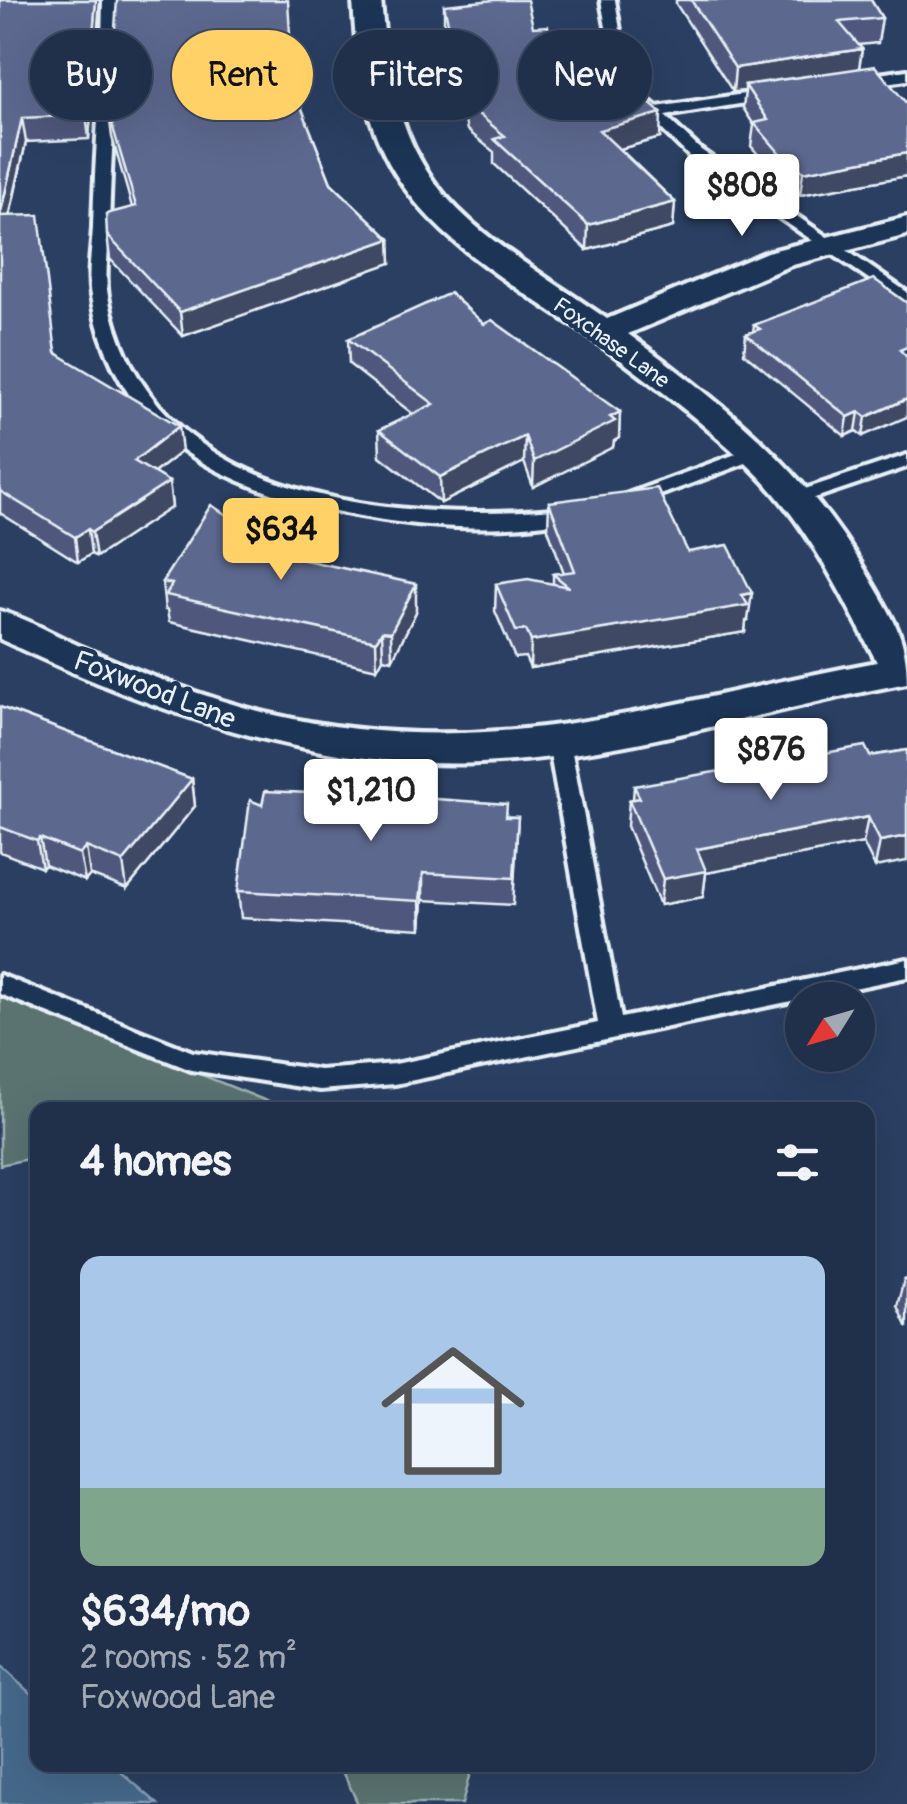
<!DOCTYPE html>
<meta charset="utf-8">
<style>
:root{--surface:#202f4a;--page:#2d3b54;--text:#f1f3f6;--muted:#a2a9b5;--line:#3d4a62;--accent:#ffd166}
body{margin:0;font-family:Pangolin,sans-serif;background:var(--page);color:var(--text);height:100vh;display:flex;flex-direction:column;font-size:38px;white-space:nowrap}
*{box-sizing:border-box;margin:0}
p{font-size:32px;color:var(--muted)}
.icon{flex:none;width:55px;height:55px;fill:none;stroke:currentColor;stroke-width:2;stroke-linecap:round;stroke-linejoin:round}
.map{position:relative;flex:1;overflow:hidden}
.panel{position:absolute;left:30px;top:1102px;width:845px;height:670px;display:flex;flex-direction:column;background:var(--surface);border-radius:20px;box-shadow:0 10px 40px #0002,0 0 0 2px var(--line)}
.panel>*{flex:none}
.guide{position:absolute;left:30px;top:30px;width:848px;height:90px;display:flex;gap:20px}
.needle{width:65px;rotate:233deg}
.buttons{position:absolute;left:785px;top:982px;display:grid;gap:20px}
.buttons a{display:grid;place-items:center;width:90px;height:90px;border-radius:50%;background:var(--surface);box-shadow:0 10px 40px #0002,0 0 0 2px var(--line);font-size:50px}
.price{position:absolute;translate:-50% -85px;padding:0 22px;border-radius:10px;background:#fff;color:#222;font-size:32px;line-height:65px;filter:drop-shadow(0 2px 5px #0008)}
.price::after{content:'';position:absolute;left:50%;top:60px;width:30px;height:22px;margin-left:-15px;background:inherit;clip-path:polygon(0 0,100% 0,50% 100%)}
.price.current{background:var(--accent);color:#111}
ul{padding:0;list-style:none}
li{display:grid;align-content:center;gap:20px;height:530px;padding:0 50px}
li span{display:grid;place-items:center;height:310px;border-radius:20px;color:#555}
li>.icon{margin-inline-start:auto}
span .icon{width:180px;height:180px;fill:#fffc;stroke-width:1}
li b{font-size:42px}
h2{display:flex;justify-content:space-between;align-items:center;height:120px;padding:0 50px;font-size:42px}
.tag{padding:0 35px;border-radius:45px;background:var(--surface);box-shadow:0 10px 40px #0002,0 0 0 2px var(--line);font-size:35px;line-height:90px}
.tag.current{background:var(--accent);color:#111}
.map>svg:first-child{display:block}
</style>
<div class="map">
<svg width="907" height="1804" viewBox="0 0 907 1804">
<rect width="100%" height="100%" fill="#2a3f62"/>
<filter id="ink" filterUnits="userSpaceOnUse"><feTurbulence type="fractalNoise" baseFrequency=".01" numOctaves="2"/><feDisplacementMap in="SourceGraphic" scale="20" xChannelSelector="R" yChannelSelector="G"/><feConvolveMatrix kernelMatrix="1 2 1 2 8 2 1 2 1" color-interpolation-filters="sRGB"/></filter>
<g filter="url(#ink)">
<!-- green -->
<g fill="#5a736f" stroke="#a1b2b4" stroke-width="2.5">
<path d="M 0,994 L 284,1108 L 38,1110 L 37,1157 L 0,1165 Z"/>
<path d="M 340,1765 L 472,1765 L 462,1804 L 358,1804 Z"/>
</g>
<!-- water -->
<path fill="#44678a" stroke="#869eb6" stroke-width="2.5" d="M 0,1666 L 37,1699 L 38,1765 L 113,1765 L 158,1804 L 0,1804 Z"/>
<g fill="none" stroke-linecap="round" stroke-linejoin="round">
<defs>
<g id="service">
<path d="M 103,0 L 117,0 C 117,76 111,152 109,228 C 109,250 104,274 108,296 C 148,508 404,524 577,507 L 584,509 L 584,517 C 467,546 237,515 152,423 C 119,388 99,343 91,296 C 87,274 92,250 93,227 C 95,152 102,76 103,0 Z"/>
<path d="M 601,0 L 615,0 L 627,73 L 614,70 Z"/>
<path d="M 907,70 L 907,80 L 857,87 L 849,82 L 857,77 Z"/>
<path d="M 771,90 L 776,92 L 776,98 L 665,116 L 701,150 L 907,292 L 907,305 L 689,156 L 633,101 L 646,98 L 657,107 Z"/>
<path d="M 755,447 L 762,449 L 762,457 L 639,503 L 625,503 L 623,499 L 625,495 Z"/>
<path d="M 907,455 L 907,467 L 800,503 L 791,497 L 793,493 Z"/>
<path d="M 559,735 L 570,742 L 621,1018 L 907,959 L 907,977 L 395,1084 L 320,1090 L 191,1070 L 0,994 L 0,975 L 193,1052 L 320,1070 L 395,1064 L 598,1023 L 548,742 Z"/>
</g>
<path id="minor" d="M 353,0 L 381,0 C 396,195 459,217 607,319 L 767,252 L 907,217 L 907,235 L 789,266 L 628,334 C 726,405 808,471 869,577 C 892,617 907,636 907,683 C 766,709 625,757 481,763 C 312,770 150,711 0,639 L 0,611 C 29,619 56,636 84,648 C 144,674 206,699 270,714 C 493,766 661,702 877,662 C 841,593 807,522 750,467 C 701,420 646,378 591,338 C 516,285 428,241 385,155 C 361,107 356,52 353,0 Z"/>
</defs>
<!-- service casing -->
<use href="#service" stroke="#e8f1f8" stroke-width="8"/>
<!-- minor casing -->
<use href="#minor" stroke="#e8f1f8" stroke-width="8"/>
<!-- service -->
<use href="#service" fill="#1d3557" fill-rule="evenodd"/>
<!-- minor -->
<use href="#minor" fill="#1d3557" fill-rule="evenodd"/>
</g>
<!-- wall -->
<g fill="#50597b" stroke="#e8f1f8" stroke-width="2.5">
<path d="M 0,0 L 100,0 L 89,139 L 26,142 L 10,216 L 57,353 L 182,451 L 154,473 L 169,482 L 172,507 L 96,557 L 91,554 L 78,562 L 0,513 Z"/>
<path d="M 676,0 L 871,0 L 882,18 L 878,43 L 858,45 L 862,49 L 859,68 L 907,104 L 907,176 L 800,195 L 794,187 L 787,189 L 751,146 L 754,125 L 743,108 L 745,91 L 733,92 L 676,4 Z"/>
<path d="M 444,5 L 533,27 L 552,40 L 633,89 L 660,138 L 620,149 L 675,202 L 673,227 L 587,250 L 494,164 L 494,152 L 467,130 L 444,30 Z"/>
<path d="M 293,86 L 331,183 L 390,239 L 391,263 L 183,336 L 110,259 L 107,235 L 132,207 L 112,137 L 109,114 Z"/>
<path d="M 907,303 L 863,436 L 856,431 L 845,436 L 744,353 L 746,334 L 753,332 L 754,325 Z"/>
<path d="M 484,324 L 620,412 L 619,438 L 614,441 L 613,447 L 533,487 L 524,462 L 441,503 L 380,456 L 379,430 L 413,414 L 349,364 L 348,339 Z"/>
<path d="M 549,502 L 688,552 L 748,620 L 746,621 L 745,632 L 530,668 L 525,657 L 515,658 L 495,611 L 496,584 L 553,584 L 553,574 L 564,573 L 548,529 Z"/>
<path d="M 281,555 L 416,612 L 392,660 L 383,658 L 377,669 L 169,622 L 167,610 L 165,610 L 162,582 Z"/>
<path d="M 0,707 L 192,779 L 195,806 L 127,889 L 90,875 L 85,881 L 45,865 L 42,868 L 0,852 Z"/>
<path d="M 907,750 L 875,867 L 863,843 L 706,873 L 703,897 L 660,905 L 627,826 L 629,800 L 633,799 L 634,786 L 870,756 Z"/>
<path d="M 262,805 L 518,817 L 513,905 L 423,900 L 421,929 L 241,918 L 238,891 Z"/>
<path d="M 907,1279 L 907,1328 L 897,1306 L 904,1280 Z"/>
</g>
<!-- shaded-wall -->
<g fill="#414964" stroke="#e8f1f8" stroke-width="2.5">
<path d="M 96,0 L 100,0 L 89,139 L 86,115 Z"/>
<path d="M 862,49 L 858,74 L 745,85 L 745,91 L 733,92 L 735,68 Z"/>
<path d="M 661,113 L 660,138 L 598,155 L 599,130 Z"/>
<path d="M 22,118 L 26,142 L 4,240 L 0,216 Z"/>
<path d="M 907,153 L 907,176 L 800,195 L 803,172 Z"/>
<path d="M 796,164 L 794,187 L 787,189 L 790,165 Z"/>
<path d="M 675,202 L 673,227 L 587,250 L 588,225 Z"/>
<path d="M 390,239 L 391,263 L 183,336 L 180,312 Z"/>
<path d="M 907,399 L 907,417 L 863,436 L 866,417 Z"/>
<path d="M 620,412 L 619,438 L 614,441 L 613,447 L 533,487 L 534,461 Z"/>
<path d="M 859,412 L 856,431 L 845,436 L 848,417 Z"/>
<path d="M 179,426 L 182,451 L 137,486 L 134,461 Z"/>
<path d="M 525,436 L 524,462 L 441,503 L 440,477 Z"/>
<path d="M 169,482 L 172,507 L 96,557 L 92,532 Z"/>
<path d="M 88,529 L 91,554 L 78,562 L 75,537 Z"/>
<path d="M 416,584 L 416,612 L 392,660 L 391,632 Z"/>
<path d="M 752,593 L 748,620 L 746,621 L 745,632 L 530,668 L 531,641 Z"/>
<path d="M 382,631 L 383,658 L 377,669 L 376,641 Z"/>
<path d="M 192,779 L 195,806 L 127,889 L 123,862 Z"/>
<path d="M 868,817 L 863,843 L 706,873 L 703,897 L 660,905 L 663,879 L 697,849 Z"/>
<path d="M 907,836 L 907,861 L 875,867 L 880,841 Z"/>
<path d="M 40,838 L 45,865 L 42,868 L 37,841 Z"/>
<path d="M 86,847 L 90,875 L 85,881 L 80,854 Z"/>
<path d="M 423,873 L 423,900 L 421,929 L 420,901 Z"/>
</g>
<!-- building -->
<g fill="#5d688f" stroke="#e8f1f8" stroke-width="2.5">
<path d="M 0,0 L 96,0 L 86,115 L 22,118 L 0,216 L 39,215 L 56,353 L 179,426 L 134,461 L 169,482 L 92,532 L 88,529 L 75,537 L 0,491 Z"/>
<path d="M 117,0 L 288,0 L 293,86 L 331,183 L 390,239 L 180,312 L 107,235 L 106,214 L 136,206 L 109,114 Z"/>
<path d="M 494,0 L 527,0 L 533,27 L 548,26 L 552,40 L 613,36 L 633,89 L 661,113 L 599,130 L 675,202 L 588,225 L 494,139 L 505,136 L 467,105 L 444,5 Z"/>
<path d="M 691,0 L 871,0 L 882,18 L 839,22 L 862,49 L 735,68 Z"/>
<path d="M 875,66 L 907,104 L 907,153 L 803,172 L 796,164 L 790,165 L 754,123 L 768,120 L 745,85 Z"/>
<path d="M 874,279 L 907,303 L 907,347 L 900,350 L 907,357 L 907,399 L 866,417 L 859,412 L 848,417 L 746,334 L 760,329 L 754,325 Z"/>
<path d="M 450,293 L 484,324 L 492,320 L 620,412 L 610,417 L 615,421 L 534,461 L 525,436 L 440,477 L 379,430 L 434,404 L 348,339 Z"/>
<path d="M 657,488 L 688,552 L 728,545 L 752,593 L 742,595 L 748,605 L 531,641 L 526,630 L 516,631 L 496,584 L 528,579 L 569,587 L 553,574 L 575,571 L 549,502 Z"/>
<path d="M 211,505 L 281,549 L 277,554 L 416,584 L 391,632 L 382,631 L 376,641 L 166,595 L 172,584 L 162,582 Z"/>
<path d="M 0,707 L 192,779 L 123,862 L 86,847 L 80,854 L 40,838 L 37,841 L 0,827 Z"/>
<path d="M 865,746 L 870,756 L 907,750 L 907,836 L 880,841 L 868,817 L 697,849 L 706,871 L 663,879 L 629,800 L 640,798 L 634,786 Z"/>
<path d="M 265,791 L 421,798 L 507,804 L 506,817 L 518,817 L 514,878 L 423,873 L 420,901 L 238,891 L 250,800 L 262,805 Z"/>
</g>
</g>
<g text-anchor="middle" stroke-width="9" stroke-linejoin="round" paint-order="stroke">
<!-- far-street labels -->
<g font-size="22" fill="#e8f1f8" stroke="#1d3557">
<text transform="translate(612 342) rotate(36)" y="8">Foxchase Lane</text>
</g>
<!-- street labels -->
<g font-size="28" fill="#e8f1f8" stroke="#1d3557">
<text transform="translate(155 689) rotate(21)" y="10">Foxwood Lane</text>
</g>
</g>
</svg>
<div class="buttons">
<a><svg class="needle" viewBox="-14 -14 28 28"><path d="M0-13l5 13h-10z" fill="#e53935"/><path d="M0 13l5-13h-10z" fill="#a2a9b5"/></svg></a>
</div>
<b class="price" style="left:742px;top:239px">$808</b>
<b class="price current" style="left:281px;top:583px">$634</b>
<b class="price" style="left:771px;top:803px">$876</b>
<b class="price" style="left:371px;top:844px">$1,210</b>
<div class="guide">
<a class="tag">Buy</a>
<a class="tag current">Rent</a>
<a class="tag">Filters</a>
<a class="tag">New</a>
</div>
<section class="panel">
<h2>4 homes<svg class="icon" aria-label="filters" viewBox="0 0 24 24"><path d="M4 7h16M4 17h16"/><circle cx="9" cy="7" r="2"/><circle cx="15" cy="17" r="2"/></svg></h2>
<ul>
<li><span style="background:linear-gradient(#a9c7e8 75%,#7fa58c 0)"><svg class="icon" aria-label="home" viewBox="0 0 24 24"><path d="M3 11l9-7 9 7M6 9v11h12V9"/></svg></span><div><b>$634/mo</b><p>2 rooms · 52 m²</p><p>Foxwood Lane</p></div></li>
</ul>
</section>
</div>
